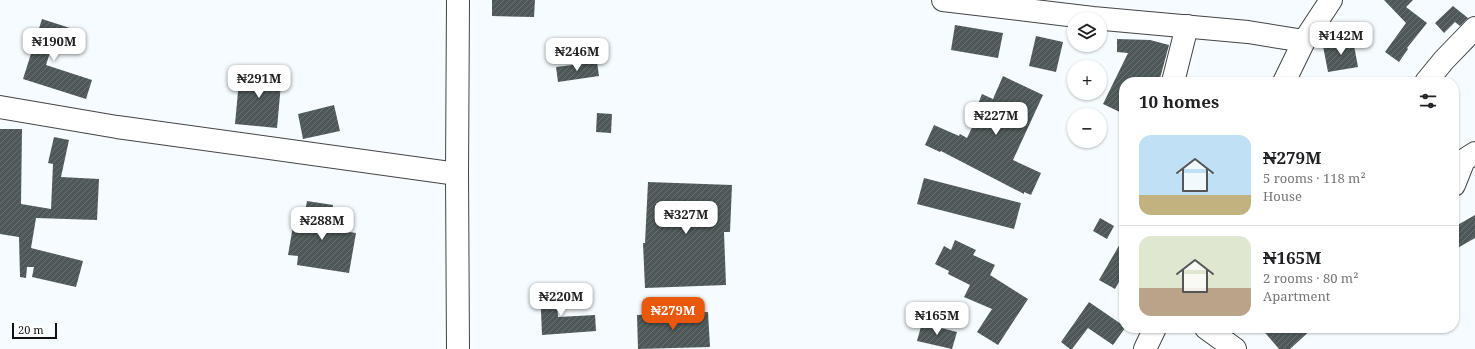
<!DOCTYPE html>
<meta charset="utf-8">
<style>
:root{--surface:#fff;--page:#f2f2f2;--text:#202124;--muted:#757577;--line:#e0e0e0;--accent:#ea580c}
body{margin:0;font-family:"Noto Serif",serif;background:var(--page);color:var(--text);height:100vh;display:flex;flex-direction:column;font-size:15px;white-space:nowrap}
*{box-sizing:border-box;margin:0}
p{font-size:13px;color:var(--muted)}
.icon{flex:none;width:22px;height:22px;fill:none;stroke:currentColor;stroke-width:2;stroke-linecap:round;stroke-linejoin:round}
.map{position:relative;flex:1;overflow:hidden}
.side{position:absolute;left:1119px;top:77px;width:340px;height:256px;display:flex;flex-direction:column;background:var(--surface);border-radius:16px;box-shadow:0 1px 3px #0004}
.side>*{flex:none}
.tools{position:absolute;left:1067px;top:12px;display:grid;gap:8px}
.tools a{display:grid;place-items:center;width:40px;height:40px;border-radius:50%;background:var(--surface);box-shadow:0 1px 3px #0004;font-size:20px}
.scale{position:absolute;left:12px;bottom:10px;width:45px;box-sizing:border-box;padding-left:4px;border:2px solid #111;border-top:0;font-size:11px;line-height:14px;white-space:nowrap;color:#111;-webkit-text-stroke:3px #fff;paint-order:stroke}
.price{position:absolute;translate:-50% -34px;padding:0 9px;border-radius:8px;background:#fff;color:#222;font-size:13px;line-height:26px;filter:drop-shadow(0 1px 2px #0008)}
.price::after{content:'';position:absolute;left:50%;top:24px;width:12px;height:9px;margin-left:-6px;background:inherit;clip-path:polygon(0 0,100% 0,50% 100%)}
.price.active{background:var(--accent);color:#fff}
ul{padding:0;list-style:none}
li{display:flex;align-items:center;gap:12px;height:100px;padding:0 20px}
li+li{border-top:1px solid var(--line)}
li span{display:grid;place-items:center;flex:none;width:112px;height:80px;border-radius:12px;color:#555}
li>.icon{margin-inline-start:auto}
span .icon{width:48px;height:48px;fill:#fffc;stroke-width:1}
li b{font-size:17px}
h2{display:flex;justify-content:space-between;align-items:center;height:48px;padding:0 20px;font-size:17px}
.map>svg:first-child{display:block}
</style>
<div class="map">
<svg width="1475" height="349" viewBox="0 0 1475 349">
<defs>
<pattern id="building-hatch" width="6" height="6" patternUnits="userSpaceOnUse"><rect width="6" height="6" fill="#4e5858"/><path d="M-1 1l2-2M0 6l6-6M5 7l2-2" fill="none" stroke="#687070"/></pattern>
</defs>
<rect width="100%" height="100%" fill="#f5fbfe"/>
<!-- building -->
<g fill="url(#building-hatch)">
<path d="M 492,0 L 535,0 L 534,17 L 492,16 Z"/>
<path d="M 1384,0 L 1413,0 L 1406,7 L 1427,23 L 1407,48 L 1408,49 L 1399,62 L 1385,52 L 1406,23 Z"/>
<path d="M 1453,6 L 1468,18 L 1460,26 L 1455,22 L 1444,33 L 1435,23 Z"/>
<path d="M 42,19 L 76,30 L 70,48 L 53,43 L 46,65 L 92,80 L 86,99 L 23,79 Z"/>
<path d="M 955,25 L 1003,33 L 998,58 L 951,50 Z"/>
<path d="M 1036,36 L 1063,42 L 1056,72 L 1029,66 Z"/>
<path d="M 1117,39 L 1150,40 L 1169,45 L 1159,82 L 1124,82 L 1124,114 L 1103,104 L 1128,53 L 1117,52 Z"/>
<path d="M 1353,40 L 1358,67 L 1328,72 L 1323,46 Z"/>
<path d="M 597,62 L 599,76 L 558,82 L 556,67 Z"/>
<path d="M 240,70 L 282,73 L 277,128 L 235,124 Z"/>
<path d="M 1003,76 L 1043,95 L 1013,160 L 1041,173 L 1031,195 L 1024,192 L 1024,194 L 941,151 L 940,152 L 925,145 L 934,125 L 959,136 L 960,134 L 967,138 L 980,111 L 976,109 L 982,94 L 993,99 Z"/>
<path d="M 334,105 L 340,131 L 303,139 L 298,114 Z"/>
<path d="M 597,113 L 612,114 L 611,133 L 596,132 Z"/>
<path d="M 0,129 L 22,129 L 21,204 L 51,209 L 53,164 L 48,163 L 54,137 L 69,140 L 61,177 L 99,179 L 97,220 L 36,218 L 31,248 L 83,261 L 76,287 L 32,277 L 34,267 L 27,267 L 26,278 L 20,277 L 19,237 L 0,234 Z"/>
<path d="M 924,178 L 1021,203 L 1014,229 L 917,204 Z"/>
<path d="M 648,182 L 732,185 L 730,232 L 724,232 L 726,285 L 645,288 L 643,243 L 645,243 Z"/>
<path d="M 307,201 L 333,205 L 329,229 L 356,233 L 349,273 L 297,265 L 298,256 L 288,255 L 293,226 L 302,228 Z"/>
<path d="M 1475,215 L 1475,238 L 1454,250 L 1454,227 Z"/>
<path d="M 1100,218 L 1114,226 L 1107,239 L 1093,231 Z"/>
<path d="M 1124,237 L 1124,273 L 1115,289 L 1099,280 Z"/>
<path d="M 955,240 L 976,250 L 973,255 L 995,265 L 990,275 L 1028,299 L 998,345 L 977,332 L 992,309 L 964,297 L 970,285 L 948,274 L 949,271 L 935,264 L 944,246 L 951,250 Z"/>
<path d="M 556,287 L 558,317 L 595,315 L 596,331 L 542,335 L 540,288 Z"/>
<path d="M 1089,302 L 1124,326 L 1125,328 L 1113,345 L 1088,328 L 1072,349 L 1070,349 L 1061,342 Z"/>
<path d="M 708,312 L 710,347 L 638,349 L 637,315 Z"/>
<path d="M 922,323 L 957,332 L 952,349 L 917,341 Z"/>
<path d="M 1261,328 L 1313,328 L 1290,349 L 1279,349 Z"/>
</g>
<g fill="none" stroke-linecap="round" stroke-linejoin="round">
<defs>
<g id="minor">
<path d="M 458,0 L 457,174 L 458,349"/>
<path d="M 943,0 L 1093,18 L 1248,32 L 1304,41"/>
<path d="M 1173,82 L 1187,26"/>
<path d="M 1284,82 L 1304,41 L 1331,0"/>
<path d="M 1426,82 L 1444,60 L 1475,28"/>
<path d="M 0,107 L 117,127 L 457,174"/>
<path d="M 1454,185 L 1464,160 L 1475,153"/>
<path d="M 1206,328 L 1235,349"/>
<path d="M 1145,349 L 1155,328"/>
</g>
</defs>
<!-- minor casing -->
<use href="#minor" stroke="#444" stroke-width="24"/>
<!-- minor -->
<use href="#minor" stroke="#fff" stroke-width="22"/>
</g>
</svg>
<div class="tools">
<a><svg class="icon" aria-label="layers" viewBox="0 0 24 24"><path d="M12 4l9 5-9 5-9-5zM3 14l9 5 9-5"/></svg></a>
<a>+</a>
<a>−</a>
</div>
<div class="scale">20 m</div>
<b class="price" style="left:1341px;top:56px">₦142M</b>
<b class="price" style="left:54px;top:62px">₦190M</b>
<b class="price" style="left:577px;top:72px">₦246M</b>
<b class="price" style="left:259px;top:99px">₦291M</b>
<b class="price" style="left:996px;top:136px">₦227M</b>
<b class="price" style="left:686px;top:235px">₦327M</b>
<b class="price" style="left:322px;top:241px">₦288M</b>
<b class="price" style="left:561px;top:317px">₦220M</b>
<b class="price active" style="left:673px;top:331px">₦279M</b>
<b class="price" style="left:937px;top:336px">₦165M</b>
<section class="side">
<h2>10 homes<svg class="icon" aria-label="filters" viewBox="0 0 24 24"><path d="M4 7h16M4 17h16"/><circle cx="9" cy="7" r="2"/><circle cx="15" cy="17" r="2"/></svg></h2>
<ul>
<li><span style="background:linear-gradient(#bfe0f5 75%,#c2b280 0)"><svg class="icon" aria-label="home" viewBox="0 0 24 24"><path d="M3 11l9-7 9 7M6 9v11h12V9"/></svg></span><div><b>₦279M</b><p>5 rooms · 118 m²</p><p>House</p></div></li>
<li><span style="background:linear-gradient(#dfe7d0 65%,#b9a48a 0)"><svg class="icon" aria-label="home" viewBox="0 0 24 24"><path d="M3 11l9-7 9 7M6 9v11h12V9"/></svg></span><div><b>₦165M</b><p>2 rooms · 80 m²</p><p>Apartment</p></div></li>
</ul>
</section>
</div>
